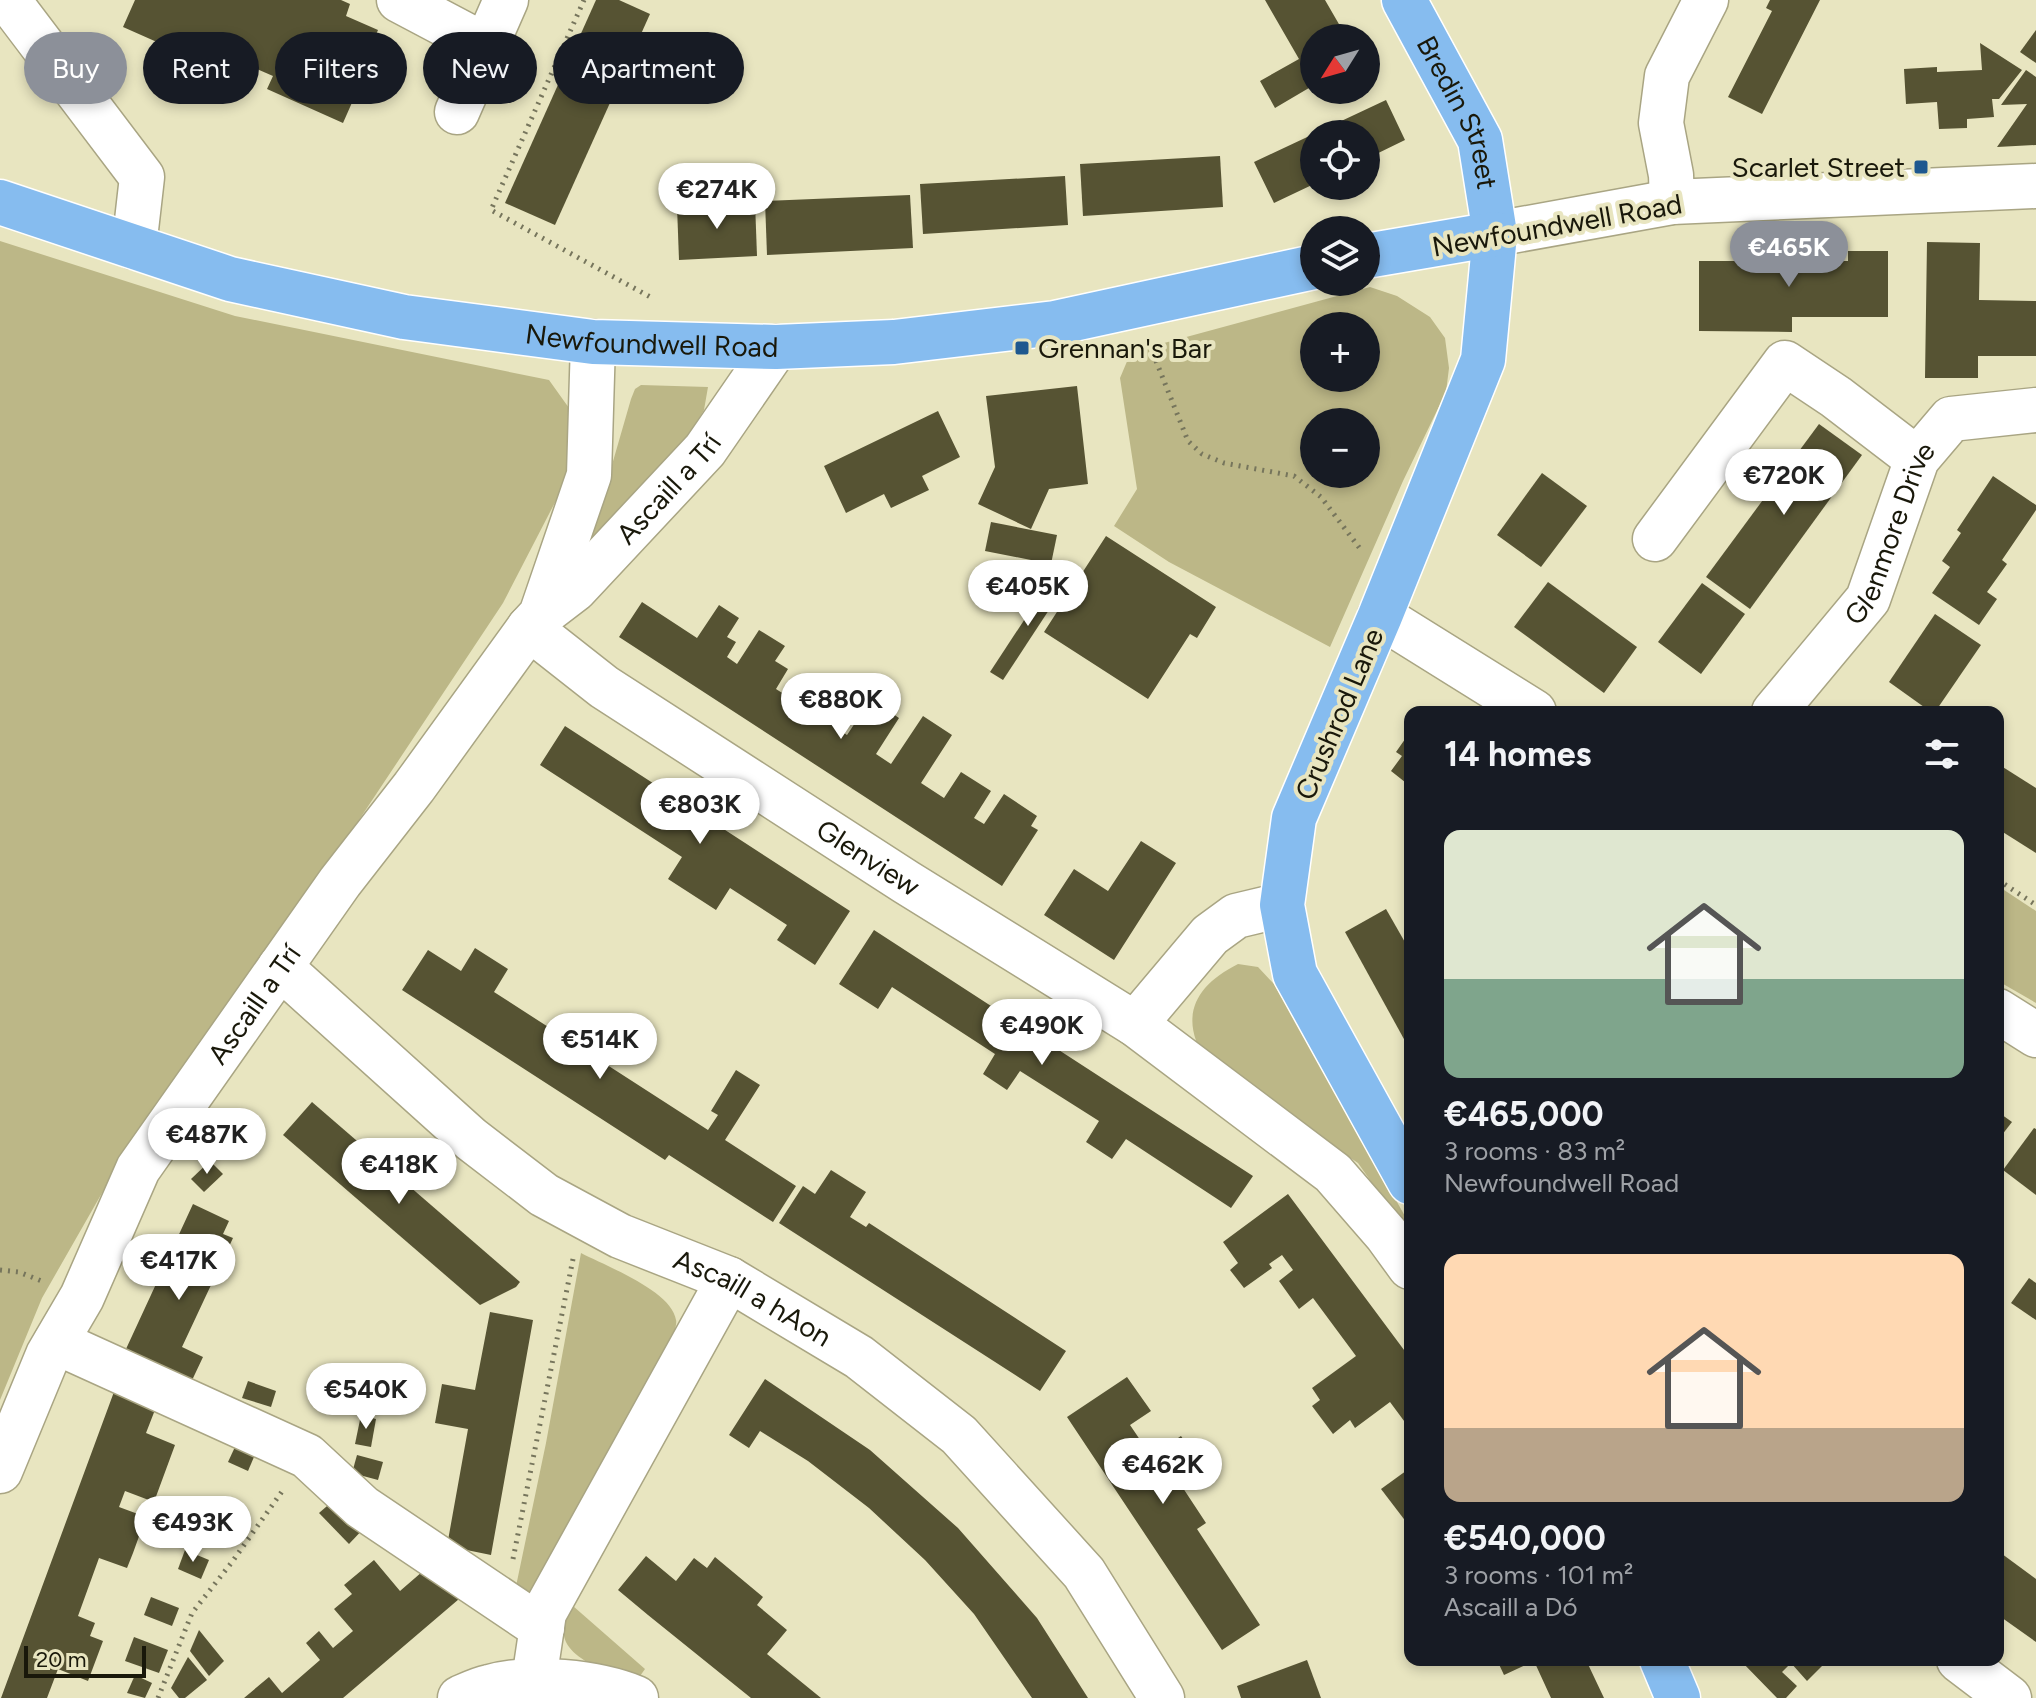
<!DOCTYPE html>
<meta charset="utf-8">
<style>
:root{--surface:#171b24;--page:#20242c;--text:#f1f3f6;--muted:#9ea1a6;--accent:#8c9099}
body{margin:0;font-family:Figtree,sans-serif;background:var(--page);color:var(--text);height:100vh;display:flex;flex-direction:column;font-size:30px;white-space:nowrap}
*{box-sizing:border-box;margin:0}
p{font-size:26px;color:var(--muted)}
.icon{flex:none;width:44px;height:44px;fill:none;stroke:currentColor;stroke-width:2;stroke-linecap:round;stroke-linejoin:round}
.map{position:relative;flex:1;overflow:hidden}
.details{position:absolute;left:1404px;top:706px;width:600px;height:960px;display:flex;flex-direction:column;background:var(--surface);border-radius:16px;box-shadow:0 4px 12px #0003}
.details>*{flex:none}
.hud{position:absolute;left:24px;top:32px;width:760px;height:72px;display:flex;gap:16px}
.needle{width:52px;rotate:233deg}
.controls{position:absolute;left:1300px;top:24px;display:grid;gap:16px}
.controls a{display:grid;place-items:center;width:80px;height:80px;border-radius:50%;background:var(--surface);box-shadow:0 4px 12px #0003;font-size:40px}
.scale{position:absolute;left:24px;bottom:20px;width:122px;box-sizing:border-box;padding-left:8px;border:4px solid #19180a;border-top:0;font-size:22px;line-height:28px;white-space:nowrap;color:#19180a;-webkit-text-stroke:6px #e8e5c0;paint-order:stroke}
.price{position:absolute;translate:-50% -68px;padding:0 18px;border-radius:28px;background:#fff;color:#222;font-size:26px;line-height:52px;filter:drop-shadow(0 2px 4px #0008)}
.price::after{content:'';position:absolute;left:50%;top:48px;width:24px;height:18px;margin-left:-12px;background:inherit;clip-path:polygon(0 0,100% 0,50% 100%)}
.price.selected{background:var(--accent);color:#fff}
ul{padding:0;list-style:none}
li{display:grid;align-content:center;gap:16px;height:424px;padding:0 40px}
li span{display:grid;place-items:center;height:248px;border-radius:16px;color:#555}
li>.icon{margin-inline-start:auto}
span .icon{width:144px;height:144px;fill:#fffc;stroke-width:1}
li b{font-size:34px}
h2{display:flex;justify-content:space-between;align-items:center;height:96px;padding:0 40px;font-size:34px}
.chip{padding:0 28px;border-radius:36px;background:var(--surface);box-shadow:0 4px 12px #0003;font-size:28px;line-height:72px}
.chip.selected{background:var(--accent);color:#fff}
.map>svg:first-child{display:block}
</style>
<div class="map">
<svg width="2036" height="1698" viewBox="0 0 2036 1698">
<rect width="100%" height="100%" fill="#e8e5c0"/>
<!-- green -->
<g fill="#bcb787" fill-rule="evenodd">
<path d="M 0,241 L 235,316 L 549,380 L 579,422 L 564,485 L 503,603 L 353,829 L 122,1158 L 42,1298 L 0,1400 Z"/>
<path d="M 1370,287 L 1397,296 L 1430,317 L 1445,338 L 1449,368 L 1446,392 L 1403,481 L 1330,647 L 1169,562 L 1114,526 L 1137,489 L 1120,378 L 1131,352 ZM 1314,326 L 1366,326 L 1366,378 L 1314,378 ZM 1314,422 L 1366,422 L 1366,474 L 1314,474 Z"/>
<path d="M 641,385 L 708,387 L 704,410 L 684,443 L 566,583 L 603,496 L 631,399 L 635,389 Z"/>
<path d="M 1998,886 L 2036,911 L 2036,1003 L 1998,981 Z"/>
<path d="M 1238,964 L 1258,967 L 1274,984 L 1410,1225 L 1410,1237 L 1358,1163 L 1207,1062 C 1178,1018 1194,986 1238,964 Z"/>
<path d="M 581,1253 C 606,1266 672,1291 676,1320 C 677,1322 675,1330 674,1332 L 527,1599 L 515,1591 L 546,1443 Z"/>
<path d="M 573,1606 L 645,1669 L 635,1683 C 601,1668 540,1653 573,1606 Z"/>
</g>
<!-- building -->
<g fill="#565333">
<path d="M 135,0 L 341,0 L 350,4 L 346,16 L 378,30 L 369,51 L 381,56 L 365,92 L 358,89 L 343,123 L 267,89 L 273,76 L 208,48 L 202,62 L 123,27 Z"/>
<path d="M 596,0 L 619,0 L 650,14 L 555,225 L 505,203 Z"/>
<path d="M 1265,0 L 1325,0 L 1347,38 L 1314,38 L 1314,85 L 1275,108 L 1260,81 L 1299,59 Z"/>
<path d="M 1770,0 L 1820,0 L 1762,114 L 1728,97 L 1772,11 L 1766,8 Z"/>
<path d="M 2036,30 L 2036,63 L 2020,52 Z"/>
<path d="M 1980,43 L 2022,70 L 1999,99 L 1992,99 L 1994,117 L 1967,119 L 1967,128 L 1939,129 L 1937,102 L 1906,104 L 1904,69 L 1937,67 L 1937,72 L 1982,70 Z"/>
<path d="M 2026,70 L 2036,77 L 2036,145 L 1997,147 L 2027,104 L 2001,105 Z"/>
<path d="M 1386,100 L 1405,140 L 1366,159 L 1366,134 L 1314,134 L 1314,184 L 1274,203 L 1254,162 Z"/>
<path d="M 1220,156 L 1223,207 L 1083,216 L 1080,164 Z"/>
<path d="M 1065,176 L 1068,225 L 923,234 L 920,184 Z"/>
<path d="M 910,195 L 913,248 L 767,255 L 765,201 Z"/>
<path d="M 755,202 L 757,256 L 679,260 L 677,206 Z"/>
<path d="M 1927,242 L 1980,243 L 1979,300 L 2036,301 L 2036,356 L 1978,356 L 1978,378 L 1925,378 Z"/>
<path d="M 1738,246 L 1808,246 L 1808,261 L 1848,261 L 1848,251 L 1888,251 L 1888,317 L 1792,317 L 1792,332 L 1699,331 L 1699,261 L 1738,261 Z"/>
<path d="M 1077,386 L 1088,484 L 1049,489 L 1031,529 L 978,504 L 995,467 L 986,396 Z"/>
<path d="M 938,411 L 960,457 L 922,476 L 929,490 L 891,508 L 884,494 L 846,513 L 824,466 Z"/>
<path d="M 1819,424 L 1862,455 L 1750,609 L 1706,577 Z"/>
<path d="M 1542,473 L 1587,506 L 1541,567 L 1497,535 Z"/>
<path d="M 1993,476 L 2036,505 L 2036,510 L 2002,560 L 2007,564 L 1987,592 L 1997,599 L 1979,625 L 1932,593 L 1950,567 L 1942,561 L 1961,533 L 1957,530 Z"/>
<path d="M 991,522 L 1057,535 L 1051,564 L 985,551 Z"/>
<path d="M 1106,536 L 1216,607 L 1197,638 L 1190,634 L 1148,699 L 1044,632 Z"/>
<path d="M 1053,576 L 1066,584 L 1003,680 L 990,672 Z"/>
<path d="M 1548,582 L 1637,647 L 1604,693 L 1514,627 Z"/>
<path d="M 1702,583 L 1745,614 L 1701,674 L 1658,642 Z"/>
<path d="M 642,602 L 697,638 L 719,605 L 739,618 L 727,637 L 736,642 L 727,657 L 737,664 L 759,630 L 785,646 L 775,661 L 788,669 L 776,689 L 847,735 L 871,699 L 899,718 L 876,754 L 891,764 L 923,716 L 952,735 L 921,783 L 944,798 L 961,772 L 991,791 L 974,818 L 984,824 L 1004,794 L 1037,816 L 1031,826 L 1038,830 L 1002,886 L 619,637 Z"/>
<path d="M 1935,614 L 1981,645 L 1935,712 L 1931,712 L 1889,682 Z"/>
<path d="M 565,726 L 850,911 L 815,965 L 777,940 L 787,925 L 730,888 L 716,910 L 668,879 L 682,857 L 540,765 Z"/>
<path d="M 1410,732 L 1410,786 L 1391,771 L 1402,756 L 1396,752 Z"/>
<path d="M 1998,764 L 2036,788 L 2036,853 L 1998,829 Z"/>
<path d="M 1141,841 L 1176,863 L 1114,960 L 1044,915 L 1074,869 L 1108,891 Z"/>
<path d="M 1386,909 L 1410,951 L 1410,1050 L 1345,932 Z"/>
<path d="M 874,930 L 1253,1176 L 1231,1208 L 1126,1139 L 1112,1159 L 1086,1142 L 1099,1121 L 1020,1071 L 1007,1090 L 983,1074 L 995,1054 L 892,987 L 878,1009 L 839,984 Z"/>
<path d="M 475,948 L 508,969 L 494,992 L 708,1130 L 718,1115 L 711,1111 L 736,1070 L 760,1085 L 725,1140 L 796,1186 L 773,1222 L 669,1155 L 665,1160 L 402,990 L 428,950 L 461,971 Z"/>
<path d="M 312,1102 L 520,1282 L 516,1287 L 480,1305 L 283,1135 Z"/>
<path d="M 1998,1112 L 2012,1122 L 1998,1140 Z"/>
<path d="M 2034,1128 L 2036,1129 L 2036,1195 L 2003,1170 Z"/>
<path d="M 210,1161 L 223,1174 L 204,1192 L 191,1179 Z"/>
<path d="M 831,1170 L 866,1192 L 850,1217 L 866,1227 L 869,1223 L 1066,1351 L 1040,1391 L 779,1223 L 803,1186 L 815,1194 Z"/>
<path d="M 1288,1194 L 1410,1358 L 1410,1429 L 1390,1402 L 1355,1428 L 1350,1420 L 1333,1434 L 1312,1406 L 1320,1400 L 1312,1388 L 1356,1356 L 1313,1298 L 1299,1309 L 1279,1281 L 1293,1270 L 1282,1255 L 1269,1264 L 1272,1268 L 1244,1288 L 1230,1270 L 1238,1263 L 1223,1242 Z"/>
<path d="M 193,1204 L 229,1221 L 223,1234 L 233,1238 L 182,1347 L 203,1357 L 186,1393 L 120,1362 Z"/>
<path d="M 2029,1278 L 2036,1283 L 2036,1320 L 2011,1303 Z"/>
<path d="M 490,1312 L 533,1320 L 491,1555 L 447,1546 L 468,1429 L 435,1423 L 442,1384 L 475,1390 Z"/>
<path d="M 1127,1377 L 1151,1411 L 1130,1425 L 1151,1456 L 1181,1436 L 1204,1470 L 1181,1485 L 1206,1523 L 1197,1529 L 1260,1625 L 1222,1650 L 1067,1417 Z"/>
<path d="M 765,1379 L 870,1450 L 958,1528 L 1037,1618 L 1088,1698 L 1032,1698 L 974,1614 L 925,1560 L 869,1508 L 808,1461 L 760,1431 L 749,1448 L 729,1435 Z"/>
<path d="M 118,1381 L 160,1397 L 146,1433 L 175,1445 L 154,1502 L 125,1491 L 119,1507 L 146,1517 L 133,1553 L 127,1568 L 99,1558 L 78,1616 L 95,1623 L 90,1636 L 103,1641 L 88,1681 L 58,1669 L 47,1698 L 1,1698 Z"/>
<path d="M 248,1381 L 276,1391 L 271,1407 L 242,1398 Z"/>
<path d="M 363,1395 L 388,1398 L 387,1413 L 361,1409 Z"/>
<path d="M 361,1415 L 376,1419 L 371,1447 L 355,1444 Z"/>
<path d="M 241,1434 L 260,1443 L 248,1471 L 228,1462 Z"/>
<path d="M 357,1455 L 383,1462 L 378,1480 L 352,1473 Z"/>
<path d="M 1410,1468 L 1410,1527 L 1381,1489 Z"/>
<path d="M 334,1500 L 366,1526 L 349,1544 L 319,1513 Z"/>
<path d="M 185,1550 L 209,1560 L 201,1579 L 178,1569 Z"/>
<path d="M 1998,1551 L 2036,1579 L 2036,1642 L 1998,1615 Z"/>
<path d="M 646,1556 L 676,1581 L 694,1558 L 707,1568 L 715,1557 L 763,1597 L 757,1605 L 787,1630 L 767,1654 L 821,1698 L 751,1698 L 648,1615 L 618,1590 Z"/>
<path d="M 374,1560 L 400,1591 L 430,1565 L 459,1599 L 343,1698 L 244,1698 L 269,1677 L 282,1693 L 320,1660 L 306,1643 L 319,1631 L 333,1648 L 353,1631 L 334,1609 L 352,1594 L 344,1585 Z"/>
<path d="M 151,1597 L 179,1608 L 172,1626 L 144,1615 Z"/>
<path d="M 199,1630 L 224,1661 L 209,1676 L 190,1651 Z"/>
<path d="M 134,1637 L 168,1650 L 159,1673 L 125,1661 Z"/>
<path d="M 188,1657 L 207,1680 L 185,1698 L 179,1698 L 171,1688 Z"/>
<path d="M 1307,1660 L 1321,1698 L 1241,1698 L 1237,1686 Z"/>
<path d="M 1497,1660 L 1586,1660 L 1604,1698 L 1551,1698 L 1534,1661 L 1504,1675 Z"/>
<path d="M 1740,1660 L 1828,1660 L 1807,1681 L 1791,1663 L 1782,1672 L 1797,1686 L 1786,1698 L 1777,1698 Z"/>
<path d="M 135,1675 L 152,1683 L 145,1698 L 127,1693 Z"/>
</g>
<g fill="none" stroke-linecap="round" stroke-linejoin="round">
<defs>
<g id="minor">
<path d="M 8,0 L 142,177 L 134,247"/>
<path d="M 399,0 L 486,46"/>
<path d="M 457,112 L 506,0"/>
<path d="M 1672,202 L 1671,175 L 1661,123 L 1667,76 L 1706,0"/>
<path d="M 1495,234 L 1672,202 L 2036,186"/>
<path d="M 1655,539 L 1785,363 L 1836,397 L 1917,459"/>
<path id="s1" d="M 541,615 L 575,589 L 705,450 L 776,347"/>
<path d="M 1380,616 L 1534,712"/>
<path id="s2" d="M 529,628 L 604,687 L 906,882 L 1135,1024 L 1333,1173 L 1386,1234 L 1410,1267"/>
<path id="s3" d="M 1774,712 L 1868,599 L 1917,459 L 1951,419 L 2036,410"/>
<path id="s4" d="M 280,967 L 471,1139 L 544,1195 L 620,1236 L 729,1279 L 859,1357 L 959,1435 L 1084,1573 L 1162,1698"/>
<path d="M 1998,1011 L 2036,1035"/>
<path d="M 1135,1024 L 1210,935 L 1236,916 L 1282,905"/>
<path d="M 56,1342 L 307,1456 L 362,1507 L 542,1628"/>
<path id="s5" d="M 0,1471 L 48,1355 L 82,1297 L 138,1169 L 340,882 L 414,787 L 529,628 L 541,615 L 589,475 L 593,342"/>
<path d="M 1959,1660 L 2009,1698"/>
<path d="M 534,1680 L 544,1613 L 729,1279"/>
<path d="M 460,1698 C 469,1694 479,1689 489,1687 C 530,1675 597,1682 636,1698"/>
</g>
<g id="major">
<path id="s6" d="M 1404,0 L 1480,140 L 1495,234 L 1483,360 L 1380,616 L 1294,818 L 1282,905 L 1295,974 L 1410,1182"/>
<path id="s7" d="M 0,202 L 230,279 L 404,317 L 593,342 L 776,347 L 894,342 L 1055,323 L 1314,267"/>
<path d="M 1366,256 L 1495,234"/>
<path d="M 1662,1660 L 1678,1698"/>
</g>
</defs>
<!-- minor casing -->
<use href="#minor" stroke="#a9a583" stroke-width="47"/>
<!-- major casing -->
<use href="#major" stroke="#fff" stroke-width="47"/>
<!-- path -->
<g stroke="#76755c" stroke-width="5" stroke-dasharray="2 6" stroke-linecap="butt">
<path d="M 584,0 L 491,210 L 654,299"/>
<path d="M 1150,346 L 1188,441 L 1202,454 L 1224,463 L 1294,476 L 1321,497 L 1361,550"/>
<path d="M 1998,880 L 2036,905"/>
<path d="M 0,1270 L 19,1272 L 44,1282"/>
<path d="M 513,1559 L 573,1259"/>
<path d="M 158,1698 L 192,1613 L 232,1562 L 283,1490"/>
</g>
<!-- minor -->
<use href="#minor" stroke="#fff" stroke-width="44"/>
<!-- major -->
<use href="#major" stroke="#86bcef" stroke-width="44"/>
</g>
<!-- markers -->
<g fill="#1e588f" stroke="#e8e5c0" stroke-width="3">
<rect x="1913" y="159" width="16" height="16" rx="4"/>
<rect x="1014" y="340" width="16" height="16" rx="4"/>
</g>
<g text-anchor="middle" stroke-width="8" stroke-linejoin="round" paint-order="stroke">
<!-- street labels -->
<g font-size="28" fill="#19180a" stroke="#e8e5c0">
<text dy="10" stroke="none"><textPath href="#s6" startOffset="126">Bredin Street</textPath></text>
<text transform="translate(1557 225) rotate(-10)" y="10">Newfoundwell Road</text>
<text dy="10" stroke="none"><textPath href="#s7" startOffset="670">Newfoundwell Road</textPath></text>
<text dy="10" stroke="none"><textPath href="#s1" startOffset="180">Ascaill a Trí</textPath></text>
<text dy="10" stroke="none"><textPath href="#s3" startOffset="216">Glenmore Drive</textPath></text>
<text transform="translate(1339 714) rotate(-67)" y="10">Crushrod Lane</text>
<text dy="10" stroke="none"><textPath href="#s2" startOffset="410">Glenview</textPath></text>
<text dy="10" stroke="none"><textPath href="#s5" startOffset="534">Ascaill a Trí</textPath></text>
<text dy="10" stroke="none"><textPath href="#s4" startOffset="582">Ascaill a hAon</textPath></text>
</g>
<!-- poi labels -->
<g font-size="28" fill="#19180a" stroke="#e8e5c0" text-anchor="end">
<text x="1905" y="177">Scarlet Street</text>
<text x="1038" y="358" text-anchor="start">Grennan's Bar</text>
</g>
</g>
</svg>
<div class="controls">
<a><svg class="needle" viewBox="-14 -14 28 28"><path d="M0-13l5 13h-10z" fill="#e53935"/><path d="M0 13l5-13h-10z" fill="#9ea1a6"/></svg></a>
<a><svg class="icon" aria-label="locate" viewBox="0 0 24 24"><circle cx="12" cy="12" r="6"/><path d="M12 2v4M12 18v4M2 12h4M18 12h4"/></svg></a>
<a><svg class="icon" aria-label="layers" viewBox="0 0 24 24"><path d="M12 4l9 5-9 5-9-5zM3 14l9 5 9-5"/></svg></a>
<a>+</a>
<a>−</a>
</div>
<div class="scale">20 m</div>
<b class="price" style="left:717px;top:231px">€274K</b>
<b class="price selected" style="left:1789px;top:289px">€465K</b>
<b class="price" style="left:1784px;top:517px">€720K</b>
<b class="price" style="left:1028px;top:628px">€405K</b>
<b class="price" style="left:841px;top:741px">€880K</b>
<b class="price" style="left:700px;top:846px">€803K</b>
<b class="price" style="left:1042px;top:1067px">€490K</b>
<b class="price" style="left:600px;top:1081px">€514K</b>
<b class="price" style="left:207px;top:1176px">€487K</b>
<b class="price" style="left:399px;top:1206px">€418K</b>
<b class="price" style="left:179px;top:1302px">€417K</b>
<b class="price" style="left:366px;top:1431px">€540K</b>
<b class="price" style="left:1163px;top:1506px">€462K</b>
<b class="price" style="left:193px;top:1564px">€493K</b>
<div class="hud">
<a class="chip selected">Buy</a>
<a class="chip">Rent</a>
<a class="chip">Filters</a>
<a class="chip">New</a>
<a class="chip">Apartment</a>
</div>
<section class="details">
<h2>14 homes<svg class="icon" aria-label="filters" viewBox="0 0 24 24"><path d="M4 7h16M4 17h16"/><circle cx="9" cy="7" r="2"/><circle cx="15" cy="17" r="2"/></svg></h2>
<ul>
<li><span style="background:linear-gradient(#dfe7d0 60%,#7fa58c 0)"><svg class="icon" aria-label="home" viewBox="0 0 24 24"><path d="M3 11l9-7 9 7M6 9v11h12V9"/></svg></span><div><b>€465,000</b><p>3 rooms · 83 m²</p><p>Newfoundwell Road</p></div></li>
<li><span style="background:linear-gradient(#ffd9b3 70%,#b9a48a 0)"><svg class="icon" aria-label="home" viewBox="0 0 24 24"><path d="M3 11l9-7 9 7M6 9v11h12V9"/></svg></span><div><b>€540,000</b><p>3 rooms · 101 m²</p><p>Ascaill a Dó</p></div></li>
</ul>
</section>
</div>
